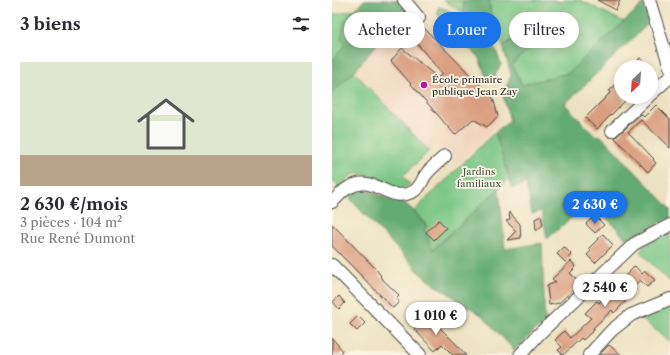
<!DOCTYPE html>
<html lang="fr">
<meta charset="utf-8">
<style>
:root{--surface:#fff;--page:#f2f2f3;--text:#2b2b33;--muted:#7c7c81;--accent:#1a73e8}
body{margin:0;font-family:"Libre Caslon Text",serif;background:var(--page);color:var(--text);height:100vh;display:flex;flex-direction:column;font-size:15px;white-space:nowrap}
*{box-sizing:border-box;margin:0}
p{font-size:13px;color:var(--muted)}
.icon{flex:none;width:22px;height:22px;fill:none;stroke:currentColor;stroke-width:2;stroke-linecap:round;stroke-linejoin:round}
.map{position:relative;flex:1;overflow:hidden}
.drawer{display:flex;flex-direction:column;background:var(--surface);width:332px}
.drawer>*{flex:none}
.banner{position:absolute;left:12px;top:12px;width:266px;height:36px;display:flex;gap:8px}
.needle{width:26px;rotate:205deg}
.fabs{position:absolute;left:282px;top:60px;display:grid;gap:8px}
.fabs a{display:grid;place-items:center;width:44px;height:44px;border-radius:50%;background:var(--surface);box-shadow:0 2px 10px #0003;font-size:20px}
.price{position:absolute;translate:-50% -34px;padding:0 9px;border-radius:14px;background:#fff;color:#222;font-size:13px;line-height:26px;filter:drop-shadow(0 1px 2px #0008)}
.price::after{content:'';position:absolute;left:50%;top:24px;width:12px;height:9px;margin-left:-6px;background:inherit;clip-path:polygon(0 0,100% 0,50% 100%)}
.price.selected{background:var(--accent);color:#fff}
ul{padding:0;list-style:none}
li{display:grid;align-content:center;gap:8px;height:212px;padding:0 20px}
li span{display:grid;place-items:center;height:124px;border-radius:0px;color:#555}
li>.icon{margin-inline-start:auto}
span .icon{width:72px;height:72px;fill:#fffc;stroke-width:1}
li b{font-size:17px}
h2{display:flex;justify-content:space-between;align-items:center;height:48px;padding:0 20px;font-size:17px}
.tag{padding:0 14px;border-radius:18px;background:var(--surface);box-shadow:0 2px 10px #0003;font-size:14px;line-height:36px}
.tag.selected{background:var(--accent);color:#fff}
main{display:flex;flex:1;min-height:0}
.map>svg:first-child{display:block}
</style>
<main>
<section class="drawer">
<h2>3 biens<svg class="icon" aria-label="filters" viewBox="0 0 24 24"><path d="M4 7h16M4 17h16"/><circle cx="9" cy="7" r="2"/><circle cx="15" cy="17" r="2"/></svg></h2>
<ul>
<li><span style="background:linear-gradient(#dfe7d0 75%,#b9a48a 0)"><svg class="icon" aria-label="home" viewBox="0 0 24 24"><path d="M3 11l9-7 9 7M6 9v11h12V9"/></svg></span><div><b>2 630 €/mois</b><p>3 pièces · 104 m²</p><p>Rue René Dumont</p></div></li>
</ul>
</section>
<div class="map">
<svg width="338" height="355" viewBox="0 0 338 355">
<rect width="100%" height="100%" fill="#fcf5e5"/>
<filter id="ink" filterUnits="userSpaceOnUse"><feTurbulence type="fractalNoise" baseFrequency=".025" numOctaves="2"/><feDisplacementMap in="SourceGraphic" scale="8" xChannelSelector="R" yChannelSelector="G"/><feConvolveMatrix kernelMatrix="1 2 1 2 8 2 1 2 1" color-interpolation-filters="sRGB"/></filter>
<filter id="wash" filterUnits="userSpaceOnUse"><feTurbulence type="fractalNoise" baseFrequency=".012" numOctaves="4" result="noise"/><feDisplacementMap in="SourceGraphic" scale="16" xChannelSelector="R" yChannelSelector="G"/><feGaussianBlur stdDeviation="0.9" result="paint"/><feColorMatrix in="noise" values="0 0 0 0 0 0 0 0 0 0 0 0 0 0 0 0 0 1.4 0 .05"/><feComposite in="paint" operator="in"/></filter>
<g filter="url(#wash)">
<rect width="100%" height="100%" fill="#ece1c0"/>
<!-- built -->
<path fill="#f1d5bd" d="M 75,7 L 163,97 L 169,121 L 125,165 L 104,144 L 97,151 L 22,72 Z"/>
<!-- green -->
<g fill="#7ac685" stroke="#527858">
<path d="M 111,0 L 131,0 L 132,13 Z"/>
<path d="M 157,0 L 221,0 L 230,2 L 231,0 L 248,0 L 292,22 L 236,73 L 190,85 L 180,65 L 183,38 L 171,46 L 160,26 Z"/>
<path d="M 23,10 L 13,20 L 13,44 L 0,62 L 0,15 Z"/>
<path d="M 22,72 L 97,151 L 71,176 L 78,184 L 69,190 L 62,190 L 29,173 L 20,175 L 7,187 L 0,180 L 0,92 Z"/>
<path d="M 163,132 L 178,178 L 100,250 L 92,229 L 95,226 L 82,211 Z"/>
<path d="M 338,233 L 338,282 L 308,252 L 312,246 Z"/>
<path d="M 338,305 L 338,341 L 307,317 Z"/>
</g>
<!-- forest -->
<g fill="#63ab72" stroke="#476b4e">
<path d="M 32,0 L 67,0 L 75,7 L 22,72 L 0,92 L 0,62 L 13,44 L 9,38 L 13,20 Z"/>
<path d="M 131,0 L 157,0 L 160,26 L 146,26 L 132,13 Z"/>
<path d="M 311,4 L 318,22 L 233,104 L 262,135 L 269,136 L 338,208 L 338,218 L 294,239 C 283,227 270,209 253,206 L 215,239 L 210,211 L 200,214 L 194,183 L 180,188 L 163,132 L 178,121 L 171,95 L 179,75 L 171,46 L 183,38 L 196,50 L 180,65 L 190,85 L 236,73 Z"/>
<path d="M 106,7 L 115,9 L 133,27 L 163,48 L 169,64 L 163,76 L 158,77 L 154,76 L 147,58 L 139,50 L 115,30 L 105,13 Z"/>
<path d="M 167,188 L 173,249 L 210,243 L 213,322 L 182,350 L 151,316 L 94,279 L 18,199 L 20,194 L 32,189 L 61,201 L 71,202 L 82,211 L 95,227 L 92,229 L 101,250 Z"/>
</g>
<g id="blocks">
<!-- building -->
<g fill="#da9f80">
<path d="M 265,0 L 288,0 L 284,10 Z"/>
<path d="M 90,26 L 161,98 L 166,116 L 155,127 L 141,119 L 123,135 L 59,61 L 70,48 L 106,78 L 110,74 L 79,36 Z"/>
<path d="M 308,58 L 318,67 L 299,67 Z"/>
<path d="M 289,80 L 289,97 L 293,101 L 265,129 L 253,118 L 278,93 L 277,91 Z"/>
<path d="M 324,105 L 338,119 L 338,148 L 309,120 L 296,132 L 322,159 L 321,160 L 324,163 L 316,172 L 283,138 L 309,114 L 312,117 Z"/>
<path d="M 177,212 L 188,224 L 189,238 L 175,240 L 184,231 L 174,221 L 178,220 Z"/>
<path d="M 209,216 L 211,225 L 204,231 L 203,219 Z"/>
<path d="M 265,218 L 272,225 L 263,233 L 254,224 L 259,219 L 262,221 Z"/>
<path d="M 107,220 L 114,228 L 102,240 L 94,232 Z"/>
<path d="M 0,224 L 44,269 L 49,276 L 48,277 L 67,295 L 64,298 L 67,302 L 61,308 L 0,246 Z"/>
<path d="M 271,234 L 281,245 L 263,263 L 255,255 L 259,251 L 257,248 Z"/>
<path d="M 232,247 L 240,255 L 233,262 L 225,254 Z"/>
<path d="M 239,261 L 244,267 L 238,273 L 248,283 L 227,303 L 217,305 L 215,286 L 224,282 L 220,279 Z"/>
<path d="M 303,266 L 310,274 L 313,271 L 323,280 L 315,287 L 308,280 L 290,297 L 294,301 L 282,313 L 280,310 L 261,328 L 263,329 L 251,340 L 249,338 L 231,355 L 226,350 L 230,347 L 223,340 L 232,331 L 238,338 L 259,318 L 253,313 L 265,301 L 267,303 Z"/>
<path d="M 7,296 L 13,303 L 7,309 L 1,302 Z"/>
<path d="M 92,312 L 126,346 L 134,355 L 121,355 L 110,344 L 103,351 L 82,329 L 89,322 L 85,319 Z"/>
<path d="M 26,316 L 33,323 L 25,331 L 18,324 Z"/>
<path d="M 0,338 L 11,351 L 7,355 L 0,355 Z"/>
<path d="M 277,345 L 289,355 L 267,355 Z"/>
</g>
</g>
</g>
<g filter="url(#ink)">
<use href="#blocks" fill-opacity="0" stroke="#484641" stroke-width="1"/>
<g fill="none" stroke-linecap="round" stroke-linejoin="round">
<defs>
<g id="minor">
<path d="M 72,0 L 87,18"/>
<path d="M 317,0 L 338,67"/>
<path d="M 319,94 L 338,77"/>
<path d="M 280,131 L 316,97"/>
<path d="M 0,202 C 5,198 10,191 16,188 C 41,172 56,204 80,192 C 88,189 89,182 93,176 C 98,168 107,162 113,156"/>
<path d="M 0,265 L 88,355"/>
<path d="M 188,355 L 207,334 L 302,244 L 338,225"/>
<path d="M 257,355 L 280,330 L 299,315 L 338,299"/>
</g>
</defs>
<!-- minor casing -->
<use href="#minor" stroke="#484641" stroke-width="14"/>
<!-- minor -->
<use href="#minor" stroke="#fff" stroke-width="12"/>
</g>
</g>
<!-- markers -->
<circle fill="#b5179e" stroke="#fcf5e5" stroke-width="1.5" cx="92" cy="85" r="4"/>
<g text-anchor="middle" stroke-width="3.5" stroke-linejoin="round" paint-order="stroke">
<!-- poi labels -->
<g font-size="10" fill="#2b2b2b" stroke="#fcf5e5" text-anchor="start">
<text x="100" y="83">École primaire<tspan x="100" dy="12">publique Jean Zay</tspan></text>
</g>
<!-- park labels -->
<g font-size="10" fill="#435a46" stroke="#fcf5e5">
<text x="147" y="175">Jardins<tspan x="147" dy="12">familiaux</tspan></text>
</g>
</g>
</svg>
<div class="fabs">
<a><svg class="needle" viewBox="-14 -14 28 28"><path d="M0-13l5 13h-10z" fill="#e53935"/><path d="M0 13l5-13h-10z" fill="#7c7c81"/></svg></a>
</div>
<b class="price selected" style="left:263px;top:225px">2 630 €</b>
<b class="price" style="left:273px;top:308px">2 540 €</b>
<b class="price" style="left:104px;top:336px">1 010 €</b>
<div class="banner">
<a class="tag">Acheter</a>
<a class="tag selected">Louer</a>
<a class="tag">Filtres</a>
</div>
</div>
</main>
